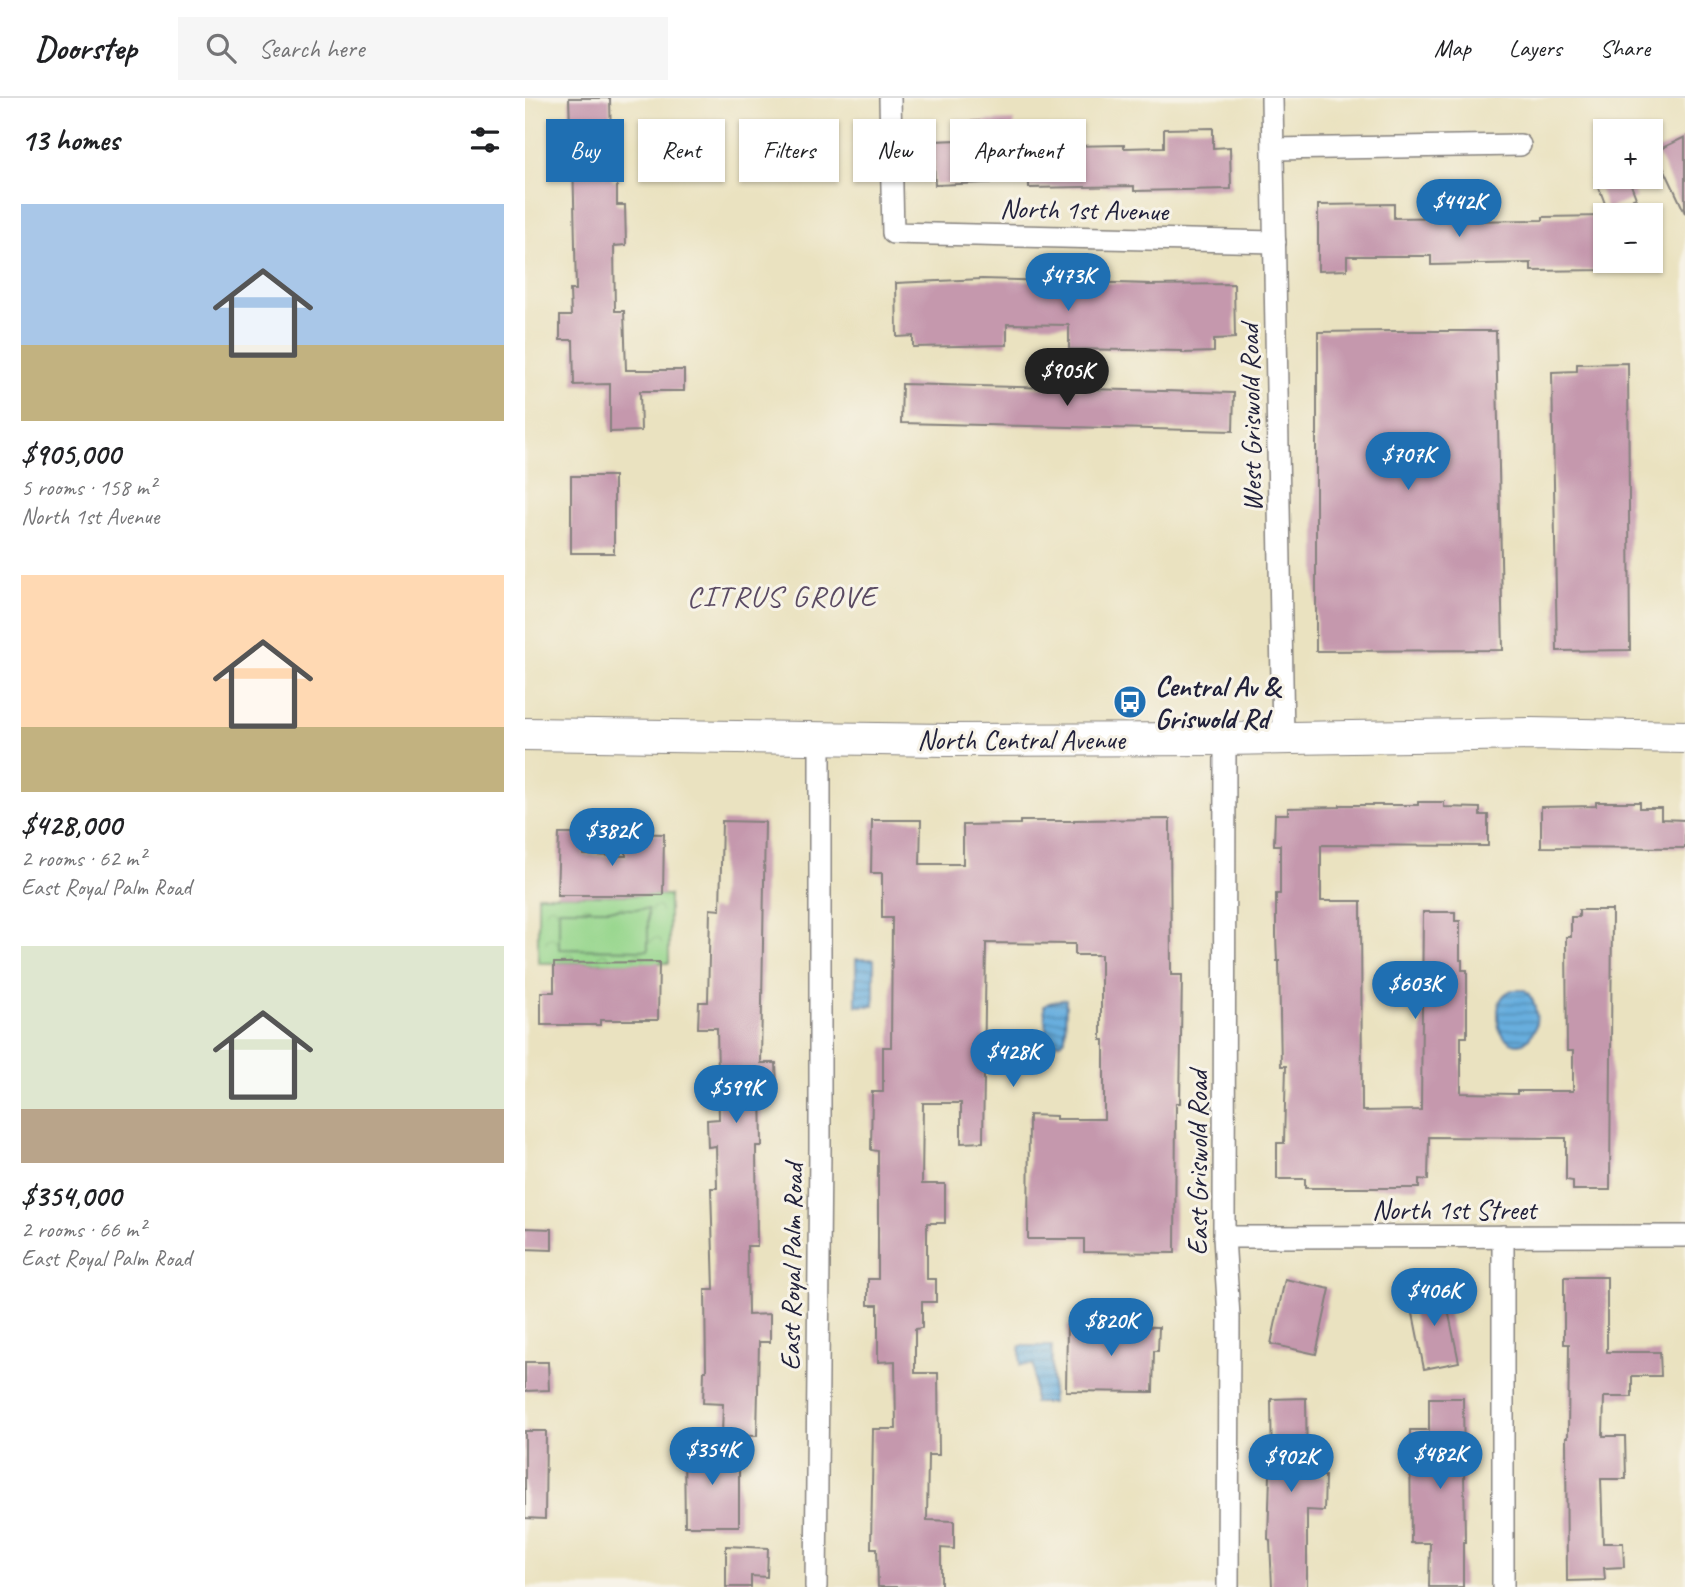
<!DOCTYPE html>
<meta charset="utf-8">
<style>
:root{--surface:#fff;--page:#f6f6f6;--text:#202124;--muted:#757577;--line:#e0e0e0;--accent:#1f6fb2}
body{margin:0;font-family:Caveat,sans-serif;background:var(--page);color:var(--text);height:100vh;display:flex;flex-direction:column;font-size:26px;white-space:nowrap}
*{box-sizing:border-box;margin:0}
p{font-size:23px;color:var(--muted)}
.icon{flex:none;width:38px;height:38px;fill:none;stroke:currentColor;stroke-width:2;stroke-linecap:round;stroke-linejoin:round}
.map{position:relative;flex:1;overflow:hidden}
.drawer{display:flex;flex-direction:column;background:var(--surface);width:525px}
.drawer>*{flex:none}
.hud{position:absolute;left:21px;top:21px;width:665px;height:63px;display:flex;gap:14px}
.fabs{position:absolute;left:1068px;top:21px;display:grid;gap:14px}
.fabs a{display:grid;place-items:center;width:70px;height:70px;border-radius:0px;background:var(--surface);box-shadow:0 2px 5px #0004;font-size:35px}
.price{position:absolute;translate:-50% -60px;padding:0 16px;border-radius:24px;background:var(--accent);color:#fff;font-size:23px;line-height:46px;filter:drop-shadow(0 2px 4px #0008)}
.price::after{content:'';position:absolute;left:50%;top:42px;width:21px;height:16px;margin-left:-10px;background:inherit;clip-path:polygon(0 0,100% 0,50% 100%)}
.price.selected{background:#222;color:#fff}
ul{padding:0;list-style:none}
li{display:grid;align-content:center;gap:14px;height:371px;padding:0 21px}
li span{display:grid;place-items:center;height:217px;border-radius:0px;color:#555}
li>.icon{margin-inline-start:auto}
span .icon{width:126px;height:126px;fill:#fffc;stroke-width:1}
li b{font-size:30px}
h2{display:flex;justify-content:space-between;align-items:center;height:84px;padding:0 21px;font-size:30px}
.pill{padding:0 24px;border-radius:0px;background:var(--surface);box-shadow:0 2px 5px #0004;font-size:24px;line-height:63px}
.pill.selected{background:var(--accent);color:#fff}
header{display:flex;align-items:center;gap:42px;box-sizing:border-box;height:98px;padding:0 35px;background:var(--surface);border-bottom:2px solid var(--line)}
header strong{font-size:33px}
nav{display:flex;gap:38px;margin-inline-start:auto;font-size:24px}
.search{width:490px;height:63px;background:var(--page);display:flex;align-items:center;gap:18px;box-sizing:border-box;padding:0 24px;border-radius:0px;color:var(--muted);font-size:26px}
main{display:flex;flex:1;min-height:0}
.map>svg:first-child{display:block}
</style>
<header>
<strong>Doorstep</strong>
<div class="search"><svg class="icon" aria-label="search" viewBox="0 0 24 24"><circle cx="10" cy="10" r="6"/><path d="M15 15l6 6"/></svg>Search here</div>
<nav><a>Map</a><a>Layers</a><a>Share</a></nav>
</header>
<main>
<section class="drawer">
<h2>13 homes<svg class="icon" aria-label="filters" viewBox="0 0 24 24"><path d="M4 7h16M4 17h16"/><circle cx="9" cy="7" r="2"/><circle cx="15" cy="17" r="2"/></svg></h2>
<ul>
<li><span style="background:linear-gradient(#a9c7e8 65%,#c2b280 0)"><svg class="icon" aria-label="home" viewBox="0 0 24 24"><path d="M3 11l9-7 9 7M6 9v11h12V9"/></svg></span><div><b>$905,000</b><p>5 rooms · 158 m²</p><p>North 1st Avenue</p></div></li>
<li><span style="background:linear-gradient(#ffd9b3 70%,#c2b280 0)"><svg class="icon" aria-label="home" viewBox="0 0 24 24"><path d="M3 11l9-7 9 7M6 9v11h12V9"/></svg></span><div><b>$428,000</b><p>2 rooms · 62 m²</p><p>East Royal Palm Road</p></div></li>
<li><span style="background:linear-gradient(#dfe7d0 75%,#b9a48a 0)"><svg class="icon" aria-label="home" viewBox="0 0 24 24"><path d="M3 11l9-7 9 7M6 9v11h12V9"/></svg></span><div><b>$354,000</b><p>2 rooms · 66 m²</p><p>East Royal Palm Road</p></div></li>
</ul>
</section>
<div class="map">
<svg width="1160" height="1489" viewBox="0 0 1160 1489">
<defs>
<pattern id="park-crowns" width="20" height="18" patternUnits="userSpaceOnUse" patternTransform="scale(1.75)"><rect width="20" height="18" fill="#96d68c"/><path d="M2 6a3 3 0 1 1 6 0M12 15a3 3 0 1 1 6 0" fill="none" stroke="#81b77a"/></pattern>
<pattern id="water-rules" width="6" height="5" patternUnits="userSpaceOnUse" patternTransform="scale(1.75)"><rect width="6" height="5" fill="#67aede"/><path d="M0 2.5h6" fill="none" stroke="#548db5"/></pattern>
</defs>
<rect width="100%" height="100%" fill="#f7f3e8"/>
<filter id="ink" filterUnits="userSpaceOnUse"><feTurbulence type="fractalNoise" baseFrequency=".0143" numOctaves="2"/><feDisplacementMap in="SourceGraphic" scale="14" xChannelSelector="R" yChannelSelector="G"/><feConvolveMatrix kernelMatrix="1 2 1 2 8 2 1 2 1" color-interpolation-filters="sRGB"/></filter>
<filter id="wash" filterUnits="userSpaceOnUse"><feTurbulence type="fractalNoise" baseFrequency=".00686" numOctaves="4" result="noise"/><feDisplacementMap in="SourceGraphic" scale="28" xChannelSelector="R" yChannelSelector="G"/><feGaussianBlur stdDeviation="1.57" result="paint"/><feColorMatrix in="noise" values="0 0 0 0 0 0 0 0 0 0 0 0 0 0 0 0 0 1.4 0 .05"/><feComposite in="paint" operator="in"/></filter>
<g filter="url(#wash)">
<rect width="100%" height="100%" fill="#eae2c0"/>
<!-- park -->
<rect fill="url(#park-crowns)" stroke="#5c7c64" stroke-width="2" x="13" y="797" width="131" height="68"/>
<!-- pitch -->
<path fill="#96d68c" stroke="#5c7c64" stroke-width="2" d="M 34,811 L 123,811 L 123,852 L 34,851 Z"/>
<!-- water -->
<g fill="url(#water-rules)" stroke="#44688c" stroke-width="2">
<rect x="331" y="861" width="18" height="47"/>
<path d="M 987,892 L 1000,892 C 1012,903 1017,928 1003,941 C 993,952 978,942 974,930 C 973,924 973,919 973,913 C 974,903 977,896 987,892 Z"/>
<path d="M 541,901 L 540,941 L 536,945 L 527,945 L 522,942 L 519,908 L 524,905 Z"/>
<path d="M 495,1248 L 527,1248 L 527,1305 L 509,1305 L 509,1267 L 495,1267 Z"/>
</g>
<g id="blocks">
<!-- building -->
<g fill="#c598ad">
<path d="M 44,0 L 85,0 L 87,83 L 92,83 L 92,107 L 100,107 L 101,147 L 89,148 L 90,213 L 99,213 L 101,272 L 159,272 L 159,293 L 115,293 L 116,333 L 85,334 L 85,286 L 49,287 L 48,242 L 35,242 L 35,218 L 46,218 L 45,192 L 51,192 L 48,58 L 46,58 Z"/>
<path d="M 489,22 L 490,49 L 599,47 L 599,50 L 639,49 L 639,31 L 688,30 L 688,50 L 705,49 L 706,91 L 609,93 L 609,88 L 504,90 L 504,83 L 410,87 L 408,43 L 434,42 L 434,24 Z"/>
<path d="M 1160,39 L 1160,115 L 1131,53 Z"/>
<path d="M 1070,79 L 1103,79 L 1111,100 L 1082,111 Z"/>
<path d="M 869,106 L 869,120 L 941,119 L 941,123 L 1018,122 L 1018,119 L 1080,118 L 1080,172 L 1006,173 L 1006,165 L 906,167 L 906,158 L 822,158 L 822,172 L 793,173 L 793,107 Z"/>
<path d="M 457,181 L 624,186 L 623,187 L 709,186 L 710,240 L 689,241 L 689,254 L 657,255 L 657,253 L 544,251 L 544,227 L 482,226 L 482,247 L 388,249 L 388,238 L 372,239 L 371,185 Z"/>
<path d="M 866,233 L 971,233 L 978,552 L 791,553 L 791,337 L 792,337 L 792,274 L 793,274 L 793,234 Z"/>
<path d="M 1103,265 L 1105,552 L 1032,553 L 1027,274 L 1052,273 L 1052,266 Z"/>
<path d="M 377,286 L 709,295 L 708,333 L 376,325 Z"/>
<rect x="46" y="378" width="43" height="77"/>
<path d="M 893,704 L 919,704 L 919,709 L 955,710 L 955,717 L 963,717 L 963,748 L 796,747 L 796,803 L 836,803 L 837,1013 L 896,1012 L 898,814 L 930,814 L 930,823 L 935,823 L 935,862 L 937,862 L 937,872 L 942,872 L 942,939 L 936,939 L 936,995 L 992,996 L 992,993 L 1048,993 L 1048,953 L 1042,953 L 1041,839 L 1046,839 L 1046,819 L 1054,819 L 1054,812 L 1087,812 L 1085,1092 L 1048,1092 L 1048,1083 L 1041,1082 L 1041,1040 L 904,1039 L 903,1082 L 894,1081 L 894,1090 L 780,1090 L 780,1081 L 752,1081 L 752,1045 L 759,1045 L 761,968 L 756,968 L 754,863 L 752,863 L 751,837 L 751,796 L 755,796 L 755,747 L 749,747 L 750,716 L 763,716 L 763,710 L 815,709 L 815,707 L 893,707 Z"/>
<path d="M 1071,704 L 1115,704 L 1115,710 L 1136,710 L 1136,721 L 1160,722 L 1160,750 L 1016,749 L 1016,709 L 1071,708 Z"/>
<path d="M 645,721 L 646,877 L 657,877 L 655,1005 L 651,1005 L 650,1155 L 559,1154 L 559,1141 L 503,1141 L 504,1017 L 531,1018 L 531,1021 L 579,1021 L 579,942 L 576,942 L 576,857 L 550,857 L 550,846 L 461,845 L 458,1044 L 436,1045 L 436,1005 L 398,1005 L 397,1086 L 420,1086 L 420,1125 L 402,1125 L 402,1181 L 411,1181 L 411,1204 L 397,1204 L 397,1230 L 390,1231 L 390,1275 L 413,1275 L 414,1357 L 403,1357 L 402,1422 L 429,1423 L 429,1451 L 416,1450 L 416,1489 L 353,1489 L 352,1450 L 346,1450 L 348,1331 L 371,1331 L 370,1263 L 353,1264 L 353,1207 L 343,1207 L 343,1181 L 353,1181 L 353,1053 L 346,1052 L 347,994 L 358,994 L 358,949 L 366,949 L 367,820 L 357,820 L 357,775 L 346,775 L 347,722 L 396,722 L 395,766 L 438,766 L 438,727 L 495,726 L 495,723 L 549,723 L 549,722 Z"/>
<path d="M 197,723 L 240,724 L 236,965 L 251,965 L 252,991 L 236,992 L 237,1048 L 231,1048 L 232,1148 L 222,1148 L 223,1217 L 245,1216 L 245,1244 L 234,1244 L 232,1338 L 197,1337 L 198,1306 L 178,1305 L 179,1273 L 181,1273 L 180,1192 L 189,1192 L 186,1090 L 192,1090 L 191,1048 L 183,1049 L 182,1022 L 194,1021 L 192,930 L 173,930 L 174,904 L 183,904 L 185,811 L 195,812 Z"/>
<path d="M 101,735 L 139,736 L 138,797 L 32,797 L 34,736 L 60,736 L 59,757 L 101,758 Z"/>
<path d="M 134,864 L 133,922 L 75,922 L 75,927 L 16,927 L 16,894 L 29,894 L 29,865 Z"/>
<path d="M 0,1130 L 27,1131 L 27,1152 L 0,1151 Z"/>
<path d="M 1039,1179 L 1082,1179 L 1082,1254 L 1135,1254 L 1136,1278 L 1107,1278 L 1107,1299 L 1079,1299 L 1078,1338 L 1100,1338 L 1101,1381 L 1076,1381 L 1078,1445 L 1098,1445 L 1099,1469 L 1079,1470 L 1080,1482 L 1042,1483 L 1041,1339 L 1043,1339 L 1044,1246 L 1039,1246 Z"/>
<path d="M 760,1181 L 805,1191 L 791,1256 L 746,1246 Z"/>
<path d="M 918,1188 L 934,1264 L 899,1271 L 884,1195 Z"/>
<path d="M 542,1227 L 634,1229 L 633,1253 L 629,1253 L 628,1294 L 541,1293 Z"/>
<path d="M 0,1264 L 23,1264 L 24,1292 L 0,1293 Z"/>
<path d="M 781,1300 L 782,1378 L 800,1378 L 799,1413 L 782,1412 L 782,1489 L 747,1489 L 745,1442 L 743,1441 L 745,1377 L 747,1377 L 746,1301 Z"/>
<path d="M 904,1300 L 938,1300 L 940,1444 L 938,1444 L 938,1489 L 904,1489 L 905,1445 L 886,1445 L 885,1332 L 904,1332 Z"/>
<path d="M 0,1333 L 21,1333 L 20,1421 L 0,1420 Z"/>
<path d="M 214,1350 L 214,1428 L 160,1428 L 159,1351 Z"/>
<path d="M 201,1448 L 243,1450 L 242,1479 L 226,1478 L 226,1489 L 201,1489 Z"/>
</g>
</g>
</g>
<g filter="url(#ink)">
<use href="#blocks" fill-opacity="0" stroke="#86827e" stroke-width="2"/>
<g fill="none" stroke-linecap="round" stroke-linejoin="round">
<defs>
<g id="street">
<path d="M 365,0 L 368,135 L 750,144"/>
<path d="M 747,0 L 758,640"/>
<path d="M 748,51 L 995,47"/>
<path d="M 700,641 L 699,1139 L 704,1219 L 703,1489"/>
<path d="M 978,1138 L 978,1489"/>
<path d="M 699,1139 L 1160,1138"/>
<path d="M 291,1489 L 295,1050 L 295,640"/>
</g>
<path id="secondary" d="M 0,636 L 422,642 L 700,641 L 1006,636 L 1160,639"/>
</defs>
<!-- street casing -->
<use href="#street" stroke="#86827e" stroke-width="24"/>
<!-- secondary casing -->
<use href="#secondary" stroke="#86827e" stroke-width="34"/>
<!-- street -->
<use href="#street" stroke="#fff" stroke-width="21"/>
<!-- secondary -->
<use href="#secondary" stroke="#fff" stroke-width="32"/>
</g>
</g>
<!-- icons -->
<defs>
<symbol id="bus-disc" viewBox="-11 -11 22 22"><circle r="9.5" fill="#1f6fb2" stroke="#f7f3e8"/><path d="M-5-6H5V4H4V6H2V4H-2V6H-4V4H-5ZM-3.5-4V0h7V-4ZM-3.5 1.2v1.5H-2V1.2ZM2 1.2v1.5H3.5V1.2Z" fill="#fff"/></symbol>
</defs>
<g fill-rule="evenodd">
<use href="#bus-disc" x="586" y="585" width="38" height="38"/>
</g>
<g text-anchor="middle" stroke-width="6" stroke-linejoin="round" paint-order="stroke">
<!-- street labels -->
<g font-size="28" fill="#22223b" stroke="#f7f3e8">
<text transform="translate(559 111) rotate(1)" y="10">North 1st Avenue</text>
<text transform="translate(725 320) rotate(-91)" y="10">West Griswold Road</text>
<text x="496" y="651">North Central Avenue</text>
<text transform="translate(672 1065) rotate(-90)" y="10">East Griswold Road</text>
<text x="929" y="1121">North 1st Street</text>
<text transform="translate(266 1169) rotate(-89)" y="10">East Royal Palm Road</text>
</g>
<!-- poi labels -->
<g font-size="28" font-weight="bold" fill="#22223b" stroke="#f7f3e8" text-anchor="start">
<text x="630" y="598">Central Av &amp;<tspan x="630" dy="32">Griswold Rd</tspan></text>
</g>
<!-- neighbourhood labels -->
<g font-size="30" letter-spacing="2" fill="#5b4b63" stroke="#f7f3e8">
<text x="257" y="508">CITRUS GROVE</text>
</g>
</g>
</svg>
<div class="fabs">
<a>+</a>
<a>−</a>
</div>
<b class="price" style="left:934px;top:141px">$442K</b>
<b class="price" style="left:543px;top:215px">$473K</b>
<b class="price selected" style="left:542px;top:310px">$905K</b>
<b class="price" style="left:883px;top:394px">$707K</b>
<b class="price" style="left:87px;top:770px">$382K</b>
<b class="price" style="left:890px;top:923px">$603K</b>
<b class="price" style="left:488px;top:991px">$428K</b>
<b class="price" style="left:211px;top:1027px">$599K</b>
<b class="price" style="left:909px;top:1230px">$406K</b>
<b class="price" style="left:586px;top:1260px">$820K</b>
<b class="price" style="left:187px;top:1389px">$354K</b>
<b class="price" style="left:915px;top:1393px">$482K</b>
<b class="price" style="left:766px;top:1396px">$902K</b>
<div class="hud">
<a class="pill selected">Buy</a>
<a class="pill">Rent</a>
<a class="pill">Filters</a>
<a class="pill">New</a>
<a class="pill">Apartment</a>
</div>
</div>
</main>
